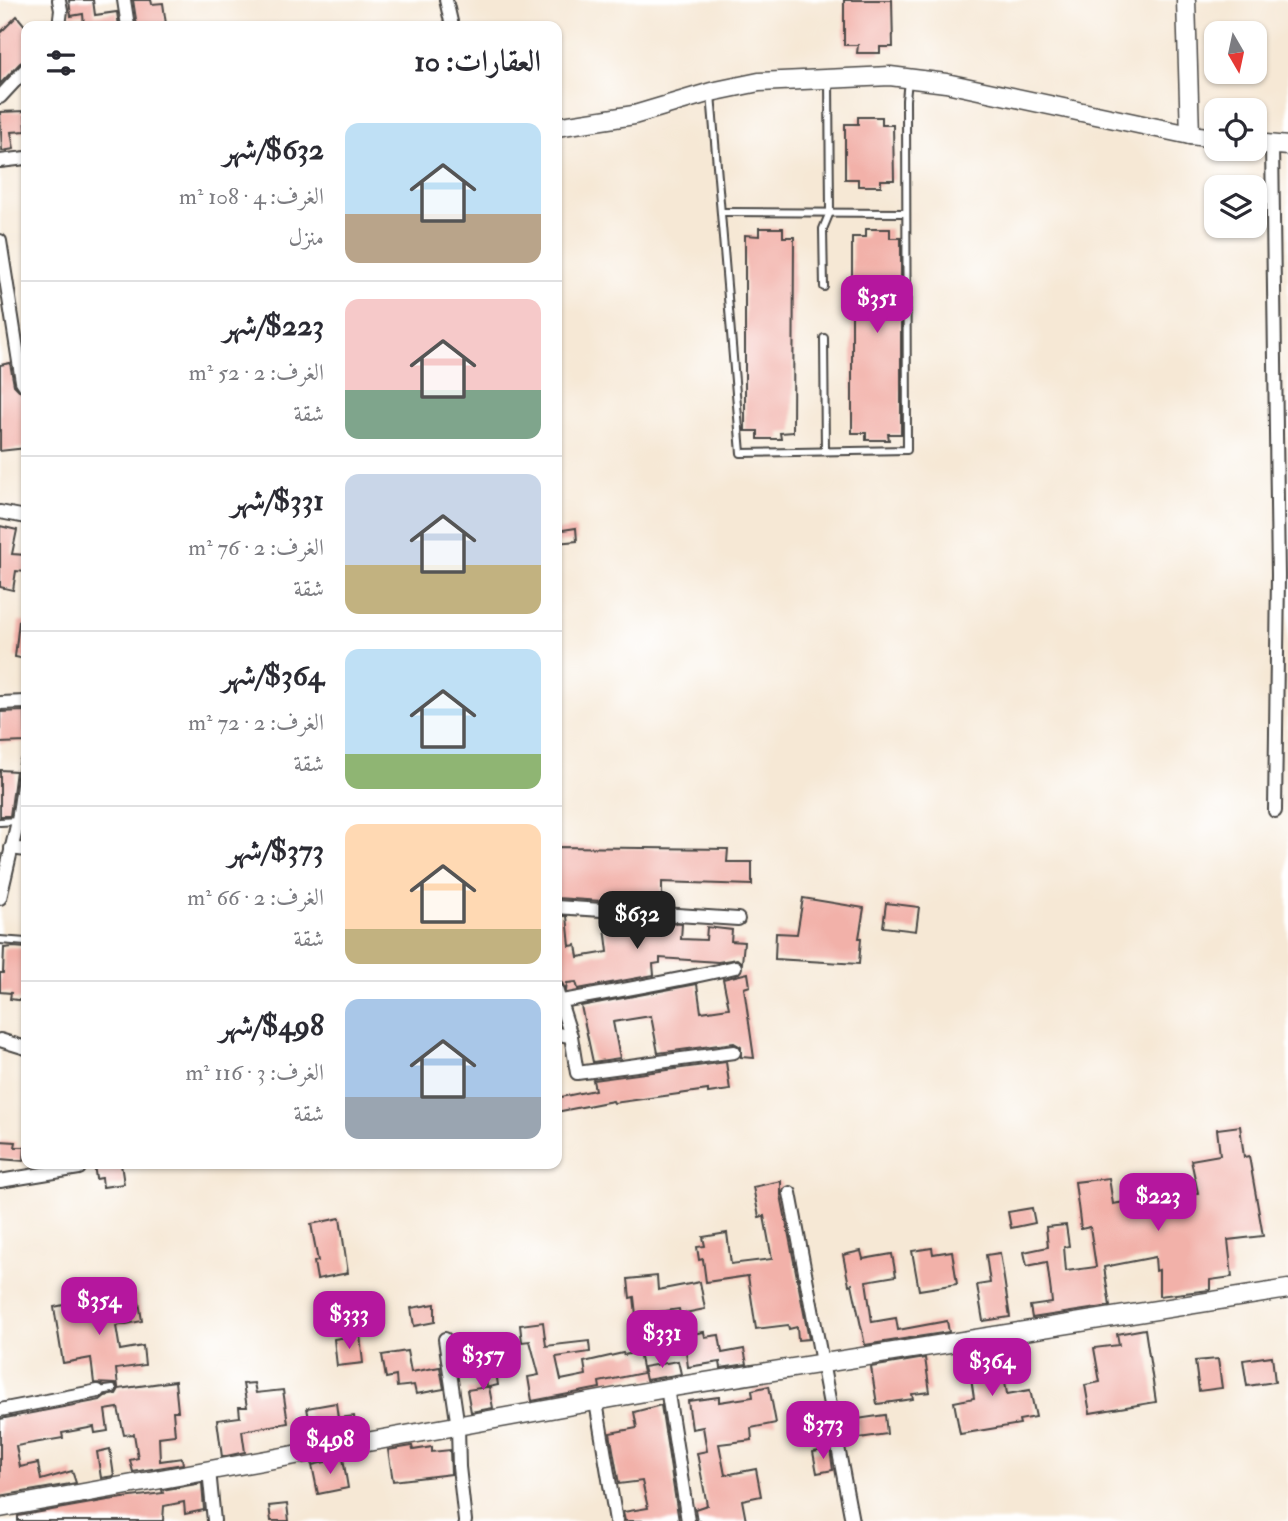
<!DOCTYPE html>
<html lang="ar">
<meta charset="utf-8">
<style>
:root{--surface:#fff;--page:#f7f7f7;--text:#2b2b33;--muted:#7c7c81;--line:#e1e1e2;--accent:#b5179e}
body{margin:0;font-family:"IM FELL Double Pica",Amiri,serif;background:var(--page);color:var(--text);direction:rtl;height:100vh;display:flex;flex-direction:column;font-size:26px;white-space:nowrap}
*{box-sizing:border-box;margin:0}
p{font-size:23px;color:var(--muted)}
.icon{flex:none;width:38px;height:38px;fill:none;stroke:currentColor;stroke-width:2;stroke-linecap:round;stroke-linejoin:round}
.map{position:relative;flex:1;overflow:hidden;direction:ltr}
.drawer{position:absolute;left:21px;top:21px;width:541px;height:1148px;display:flex;flex-direction:column;background:var(--surface);border-radius:14px;box-shadow:0 2px 5px #0004;direction:rtl}
.drawer>*{flex:none}
.needle{width:46px;rotate:171deg}
.controls{position:absolute;left:1204px;top:21px;display:grid;gap:14px}
.controls a{display:grid;place-items:center;width:63px;height:63px;border-radius:14px;background:var(--surface);box-shadow:0 2px 5px #0004;font-size:35px}
.price{position:absolute;translate:-50% -60px;padding:0 16px;border-radius:14px;background:var(--accent);color:#fff;font-size:23px;line-height:46px;filter:drop-shadow(0 2px 4px #0008)}
.price::after{content:'';position:absolute;left:50%;top:42px;width:21px;height:16px;margin-left:-10px;background:inherit;clip-path:polygon(0 0,100% 0,50% 100%)}
.price.active{background:#222;color:#fff}
ul{padding:0;list-style:none}
li{display:flex;align-items:center;gap:21px;height:175px;padding:0 21px}
li+li{border-top:2px solid var(--line)}
li span{display:grid;place-items:center;flex:none;width:196px;height:140px;border-radius:14px;color:#555}
li>.icon{margin-inline-start:auto}
span .icon{width:84px;height:84px;fill:#fffc;stroke-width:1}
li b{font-size:30px}
h2{display:flex;justify-content:space-between;align-items:center;height:84px;padding:0 21px;font-size:30px}
.map>svg:first-child{display:block}
</style>
<div class="map">
<svg width="1288" height="1521" viewBox="0 0 1288 1521">
<rect width="100%" height="100%" fill="#fff"/>
<filter id="ink" filterUnits="userSpaceOnUse"><feTurbulence type="fractalNoise" baseFrequency=".0143" numOctaves="2"/><feDisplacementMap in="SourceGraphic" scale="14" xChannelSelector="R" yChannelSelector="G"/><feConvolveMatrix kernelMatrix="1 2 1 2 8 2 1 2 1" color-interpolation-filters="sRGB"/></filter>
<filter id="wash" filterUnits="userSpaceOnUse"><feTurbulence type="fractalNoise" baseFrequency=".00686" numOctaves="4" result="noise"/><feDisplacementMap in="SourceGraphic" scale="28" xChannelSelector="R" yChannelSelector="G"/><feGaussianBlur stdDeviation="1.57" result="paint"/><feColorMatrix in="noise" values="0 0 0 0 0 0 0 0 0 0 0 0 0 0 0 0 0 1.4 0 .05"/><feComposite in="paint" operator="in"/></filter>
<g filter="url(#wash)">
<rect width="100%" height="100%" fill="#f6e8d5"/>
<g id="blocks">
<!-- building -->
<g fill="#f2b1a9">
<path d="M 69,0 L 93,0 L 95,15 L 117,12 L 119,26 L 84,26 L 83,14 L 71,16 Z"/>
<path d="M 133,0 L 151,0 L 152,4 L 163,3 L 166,24 L 137,26 Z"/>
<path d="M 844,0 L 892,0 L 893,47 L 880,47 L 880,53 L 857,53 L 858,45 L 844,45 Z"/>
<path d="M 17,16 L 26,27 L 26,60 L 20,63 L 0,84 L 0,33 Z"/>
<path d="M 25,111 L 26,131 L 11,132 L 14,149 L 2,151 L 0,112 Z"/>
<path d="M 858,117 L 882,117 L 882,125 L 893,125 L 894,180 L 881,180 L 881,186 L 858,186 L 858,179 L 845,179 L 845,124 L 858,124 Z"/>
<path d="M 759,228 L 783,228 L 783,237 L 794,237 L 793,432 L 780,433 L 781,439 L 758,439 L 758,431 L 745,431 L 745,235 L 759,236 Z"/>
<path d="M 866,229 L 890,229 L 890,238 L 901,238 L 901,434 L 888,434 L 889,440 L 866,440 L 866,433 L 852,433 L 852,237 L 866,237 Z"/>
<path d="M 10,363 L 14,385 L 24,395 L 26,448 L 0,451 L 0,365 Z"/>
<path d="M 0,526 L 17,530 L 12,554 L 26,555 L 26,572 L 16,571 L 13,590 L 0,587 Z"/>
<path d="M 576,528 L 577,541 L 556,543 L 556,531 Z"/>
<path d="M 19,621 L 26,622 L 26,659 L 15,657 Z"/>
<path d="M 25,711 L 26,742 L 0,743 L 0,712 Z"/>
<path d="M 0,770 L 16,771 L 10,816 L 0,816 Z"/>
<path d="M 556,847 L 728,849 L 727,862 L 752,862 L 752,885 L 662,882 L 662,905 L 556,898 Z"/>
<path d="M 803,898 L 864,908 L 859,938 L 861,938 L 859,964 L 775,959 L 776,933 L 797,934 Z"/>
<path d="M 886,903 L 919,907 L 916,931 L 883,927 Z"/>
<path d="M 556,916 L 567,916 L 570,946 L 576,945 L 578,957 L 608,952 L 604,919 L 682,924 L 681,939 L 706,940 L 707,927 L 732,930 L 731,941 L 744,942 L 742,963 L 737,959 L 718,962 L 660,958 L 660,963 L 653,964 L 654,975 L 578,989 L 576,982 L 567,983 L 566,991 L 562,983 L 556,980 Z"/>
<path d="M 13,947 L 26,948 L 25,1001 L 10,999 L 11,993 L 0,992 L 0,973 L 3,973 L 4,948 Z"/>
<path d="M 748,973 L 750,986 L 744,988 L 754,1058 L 741,1057 L 741,1047 L 734,1043 L 658,1053 L 651,1016 L 613,1022 L 620,1058 L 593,1062 L 581,1006 L 697,984 L 701,1012 L 729,1008 L 723,979 Z"/>
<path d="M 726,1062 L 730,1090 L 708,1093 L 708,1090 L 614,1103 L 613,1101 L 556,1112 L 556,1098 L 595,1090 L 593,1080 Z"/>
<path d="M 1240,1126 L 1244,1157 L 1249,1156 L 1263,1236 L 1228,1240 L 1232,1277 L 1210,1280 L 1210,1290 L 1159,1296 L 1159,1270 L 1156,1271 L 1155,1257 L 1104,1267 L 1110,1306 L 1032,1318 L 1030,1306 L 1052,1303 L 1051,1293 L 1047,1262 L 1027,1266 L 1024,1252 L 1048,1247 L 1046,1227 L 1066,1225 L 1069,1246 L 1064,1247 L 1066,1271 L 1096,1267 L 1090,1227 L 1081,1229 L 1075,1182 L 1109,1178 L 1113,1204 L 1141,1199 L 1143,1210 L 1174,1206 L 1172,1196 L 1198,1193 L 1191,1160 L 1220,1155 L 1217,1129 Z"/>
<path d="M 0,1141 L 16,1142 L 15,1147 L 25,1147 L 24,1161 L 0,1159 Z"/>
<path d="M 94,1164 L 121,1164 L 124,1184 L 103,1187 L 102,1178 L 96,1179 Z"/>
<path d="M 781,1181 L 781,1195 L 809,1339 L 798,1340 L 797,1327 L 789,1329 L 788,1325 L 756,1329 L 748,1276 L 706,1282 L 703,1259 L 699,1260 L 697,1247 L 705,1246 L 703,1237 L 727,1233 L 731,1264 L 772,1259 L 764,1216 L 759,1217 L 753,1187 Z"/>
<path d="M 1032,1208 L 1035,1223 L 1011,1228 L 1008,1212 Z"/>
<path d="M 340,1218 L 348,1273 L 317,1279 L 314,1262 L 318,1261 L 311,1224 Z"/>
<path d="M 932,1248 L 933,1254 L 952,1251 L 957,1284 L 919,1290 L 912,1251 Z"/>
<path d="M 861,1251 L 863,1259 L 892,1254 L 896,1276 L 866,1281 L 872,1322 L 896,1318 L 898,1330 L 947,1321 L 949,1332 L 865,1345 L 852,1284 L 849,1285 L 843,1255 Z"/>
<path d="M 1000,1253 L 1010,1317 L 983,1321 L 977,1285 L 990,1283 L 986,1255 Z"/>
<path d="M 657,1276 L 658,1290 L 700,1282 L 705,1309 L 680,1314 L 679,1309 L 636,1315 L 634,1297 L 630,1298 L 628,1279 Z"/>
<path d="M 138,1295 L 142,1321 L 116,1326 L 120,1350 L 143,1346 L 145,1365 L 116,1369 L 118,1387 L 115,1384 L 94,1383 L 91,1358 L 63,1363 L 54,1307 L 73,1303 L 74,1309 L 119,1305 L 118,1298 Z"/>
<path d="M 435,1304 L 435,1322 L 414,1326 L 411,1308 Z"/>
<path d="M 543,1322 L 546,1346 L 589,1341 L 590,1352 L 556,1357 L 561,1380 L 586,1375 L 584,1362 L 623,1353 L 624,1355 L 639,1352 L 643,1373 L 599,1382 L 600,1388 L 532,1401 L 528,1377 L 539,1375 L 530,1341 L 522,1342 L 520,1325 Z"/>
<path d="M 1145,1329 L 1156,1402 L 1090,1413 L 1085,1385 L 1100,1382 L 1094,1348 L 1119,1345 L 1117,1334 Z"/>
<path d="M 704,1332 L 705,1337 L 719,1335 L 722,1353 L 744,1349 L 747,1364 L 721,1368 L 720,1362 L 688,1367 L 684,1335 Z"/>
<path d="M 360,1335 L 363,1363 L 337,1366 L 334,1339 Z"/>
<path d="M 407,1351 L 411,1372 L 440,1367 L 444,1389 L 416,1394 L 414,1385 L 397,1387 L 396,1376 L 386,1378 L 382,1355 Z"/>
<path d="M 1004,1352 L 1005,1364 L 1002,1364 L 1007,1394 L 1030,1390 L 1036,1417 L 1019,1420 L 1020,1424 L 960,1434 L 954,1402 L 974,1398 L 968,1358 Z"/>
<path d="M 1272,1356 L 1275,1382 L 1247,1386 L 1243,1360 Z"/>
<path d="M 925,1358 L 930,1392 L 912,1394 L 913,1399 L 877,1404 L 871,1367 Z"/>
<path d="M 1218,1359 L 1222,1388 L 1199,1391 L 1195,1361 Z"/>
<path d="M 678,1361 L 681,1374 L 646,1380 L 643,1367 Z"/>
<path d="M 495,1366 L 498,1385 L 489,1387 L 493,1408 L 471,1412 L 467,1390 L 487,1387 L 484,1367 Z"/>
<path d="M 175,1381 L 178,1411 L 173,1411 L 175,1435 L 159,1437 L 160,1461 L 182,1458 L 183,1464 L 133,1472 L 130,1460 L 138,1458 L 134,1434 L 124,1435 L 118,1408 L 105,1410 L 108,1431 L 95,1433 L 94,1427 L 62,1433 L 63,1438 L 16,1446 L 20,1467 L 38,1463 L 41,1480 L 72,1471 L 76,1483 L 0,1496 L 0,1419 L 100,1400 L 105,1396 L 116,1394 L 119,1389 Z"/>
<path d="M 254,1383 L 256,1393 L 283,1390 L 288,1423 L 242,1431 L 245,1452 L 222,1457 L 217,1420 L 240,1417 L 239,1407 L 247,1407 L 243,1384 Z"/>
<path d="M 769,1386 L 776,1423 L 751,1428 L 752,1440 L 719,1444 L 725,1475 L 756,1469 L 761,1496 L 742,1500 L 746,1521 L 697,1521 L 695,1509 L 707,1505 L 697,1453 L 707,1451 L 703,1427 L 692,1429 L 688,1401 L 719,1397 L 719,1402 L 753,1397 L 752,1390 Z"/>
<path d="M 336,1403 L 338,1418 L 354,1416 L 356,1432 L 313,1440 L 307,1408 Z"/>
<path d="M 661,1405 L 679,1521 L 625,1521 L 623,1512 L 648,1508 L 642,1481 L 619,1484 L 610,1433 L 637,1428 L 634,1412 Z"/>
<path d="M 885,1415 L 887,1434 L 859,1438 L 857,1419 Z"/>
<path d="M 412,1446 L 413,1450 L 432,1447 L 432,1452 L 450,1450 L 451,1474 L 393,1481 L 388,1450 Z"/>
<path d="M 110,1449 L 114,1476 L 101,1478 L 97,1452 Z"/>
<path d="M 830,1449 L 833,1470 L 817,1473 L 813,1452 Z"/>
<path d="M 343,1458 L 348,1488 L 318,1494 L 312,1465 Z"/>
<path d="M 202,1483 L 204,1510 L 185,1514 L 184,1502 L 164,1506 L 163,1521 L 18,1521 L 18,1516 L 108,1500 L 163,1493 L 162,1490 Z"/>
<path d="M 287,1504 L 289,1521 L 271,1521 L 269,1506 Z"/>
</g>
</g>
</g>
<g filter="url(#ink)">
<use href="#blocks" fill-opacity="0" stroke="#494744" stroke-width="2"/>
<g fill="none" stroke-linecap="round" stroke-linejoin="round">
<defs>
<g id="lane">
<path d="M 711,94 L 741,453 L 907,450 L 906,100 L 908,80"/>
<path d="M 722,212 L 906,213"/>
<path d="M 824,287 L 823,229 L 830,212 L 829,80"/>
<path d="M 824,338 L 825,451"/>
<path d="M 0,822 L 18,821"/>
<path d="M 0,940 L 26,942"/>
<path d="M 98,1391 L 113,1389"/>
</g>
<g id="street">
<path d="M 124,0 L 128,26"/>
<path d="M 446,0 L 452,26"/>
<path d="M 59,26 L 61,10 L 59,0"/>
<path d="M 0,97 L 26,69"/>
<path d="M 1272,145 L 1278,575 L 1275,811"/>
<path d="M 0,161 L 26,158"/>
<path d="M 0,241 L 22,381 L 26,387"/>
<path d="M 0,512 L 26,517"/>
<path d="M 0,703 L 26,702"/>
<path d="M 11,848 L 26,850"/>
<path d="M 0,898 L 18,821 L 26,763"/>
<path d="M 556,907 L 738,919"/>
<path d="M 556,989 L 571,1036 L 577,1073 L 734,1052"/>
<path d="M 562,1001 C 620,990 678,981 735,967"/>
<path d="M 556,1034 L 571,1036"/>
<path d="M 0,1040 L 26,1048"/>
<path d="M 0,1181 L 79,1168 L 81,1164"/>
<path d="M 790,1193 L 852,1521"/>
<path d="M 445,1339 L 458,1427 L 459,1467 L 465,1521"/>
<path d="M 667,1388 L 688,1521"/>
<path d="M 596,1402 L 616,1521"/>
<path d="M 0,1410 L 98,1391"/>
<path d="M 209,1470 L 214,1521"/>
</g>
<g id="secondary">
<path d="M 1186,0 L 1190,135"/>
<path d="M 556,127 L 634,115 L 711,92 L 759,82 L 890,76 L 946,83 L 1190,135 L 1216,138"/>
<path d="M 1255,143 L 1288,146"/>
<path d="M 0,1508 L 667,1388 L 1288,1289"/>
</g>
</defs>
<!-- lane casing -->
<use href="#lane" stroke="#494744" stroke-width="10"/>
<!-- street casing -->
<use href="#street" stroke="#494744" stroke-width="16"/>
<!-- secondary casing -->
<use href="#secondary" stroke="#494744" stroke-width="21"/>
<!-- lane -->
<use href="#lane" stroke="#fff" stroke-width="6"/>
<!-- street -->
<use href="#street" stroke="#fff" stroke-width="12"/>
<!-- secondary -->
<use href="#secondary" stroke="#fff" stroke-width="18"/>
</g>
</g>
</svg>
<div class="controls">
<a><svg class="needle" viewBox="-14 -14 28 28"><path d="M0-13l5 13h-10z" fill="#e53935"/><path d="M0 13l5-13h-10z" fill="#7c7c81"/></svg></a>
<a><svg class="icon" aria-label="locate" viewBox="0 0 24 24"><circle cx="12" cy="12" r="6"/><path d="M12 2v4M12 18v4M2 12h4M18 12h4"/></svg></a>
<a><svg class="icon" aria-label="layers" viewBox="0 0 24 24"><path d="M12 4l9 5-9 5-9-5zM3 14l9 5 9-5"/></svg></a>
</div>
<b class="price" style="left:877px;top:335px">$351</b>
<b class="price active" style="left:637px;top:951px">$632</b>
<b class="price" style="left:1158px;top:1233px">$223</b>
<b class="price" style="left:99px;top:1337px">$354</b>
<b class="price" style="left:349px;top:1351px">$333</b>
<b class="price" style="left:662px;top:1370px">$331</b>
<b class="price" style="left:483px;top:1392px">$357</b>
<b class="price" style="left:992px;top:1398px">$364</b>
<b class="price" style="left:823px;top:1461px">$373</b>
<b class="price" style="left:330px;top:1476px">$498</b>
<section class="drawer">
<h2>العقارات: 10<svg class="icon" aria-label="filters" viewBox="0 0 24 24"><path d="M4 7h16M4 17h16"/><circle cx="9" cy="7" r="2"/><circle cx="15" cy="17" r="2"/></svg></h2>
<ul>
<li><span style="background:linear-gradient(#bfe0f5 65%,#b9a48a 0)"><svg class="icon" aria-label="home" viewBox="0 0 24 24"><path d="M3 11l9-7 9 7M6 9v11h12V9"/></svg></span><div><b>$632/شهر</b><p>الغرف: 4 · 108 m²</p><p>منزل</p></div></li>
<li><span style="background:linear-gradient(#f6c9c9 65%,#7fa58c 0)"><svg class="icon" aria-label="home" viewBox="0 0 24 24"><path d="M3 11l9-7 9 7M6 9v11h12V9"/></svg></span><div><b>$223/شهر</b><p>الغرف: 2 · 52 m²</p><p>شقة</p></div></li>
<li><span style="background:linear-gradient(#c9d6e8 65%,#c2b280 0)"><svg class="icon" aria-label="home" viewBox="0 0 24 24"><path d="M3 11l9-7 9 7M6 9v11h12V9"/></svg></span><div><b>$331/شهر</b><p>الغرف: 2 · 76 m²</p><p>شقة</p></div></li>
<li><span style="background:linear-gradient(#bfe0f5 75%,#8fb573 0)"><svg class="icon" aria-label="home" viewBox="0 0 24 24"><path d="M3 11l9-7 9 7M6 9v11h12V9"/></svg></span><div><b>$364/شهر</b><p>الغرف: 2 · 72 m²</p><p>شقة</p></div></li>
<li><span style="background:linear-gradient(#ffd9b3 75%,#c2b280 0)"><svg class="icon" aria-label="home" viewBox="0 0 24 24"><path d="M3 11l9-7 9 7M6 9v11h12V9"/></svg></span><div><b>$373/شهر</b><p>الغرف: 2 · 66 m²</p><p>شقة</p></div></li>
<li><span style="background:linear-gradient(#a9c7e8 70%,#9aa5b1 0)"><svg class="icon" aria-label="home" viewBox="0 0 24 24"><path d="M3 11l9-7 9 7M6 9v11h12V9"/></svg></span><div><b>$498/شهر</b><p>الغرف: 3 · 116 m²</p><p>شقة</p></div></li>
</ul>
</section>
</div>
